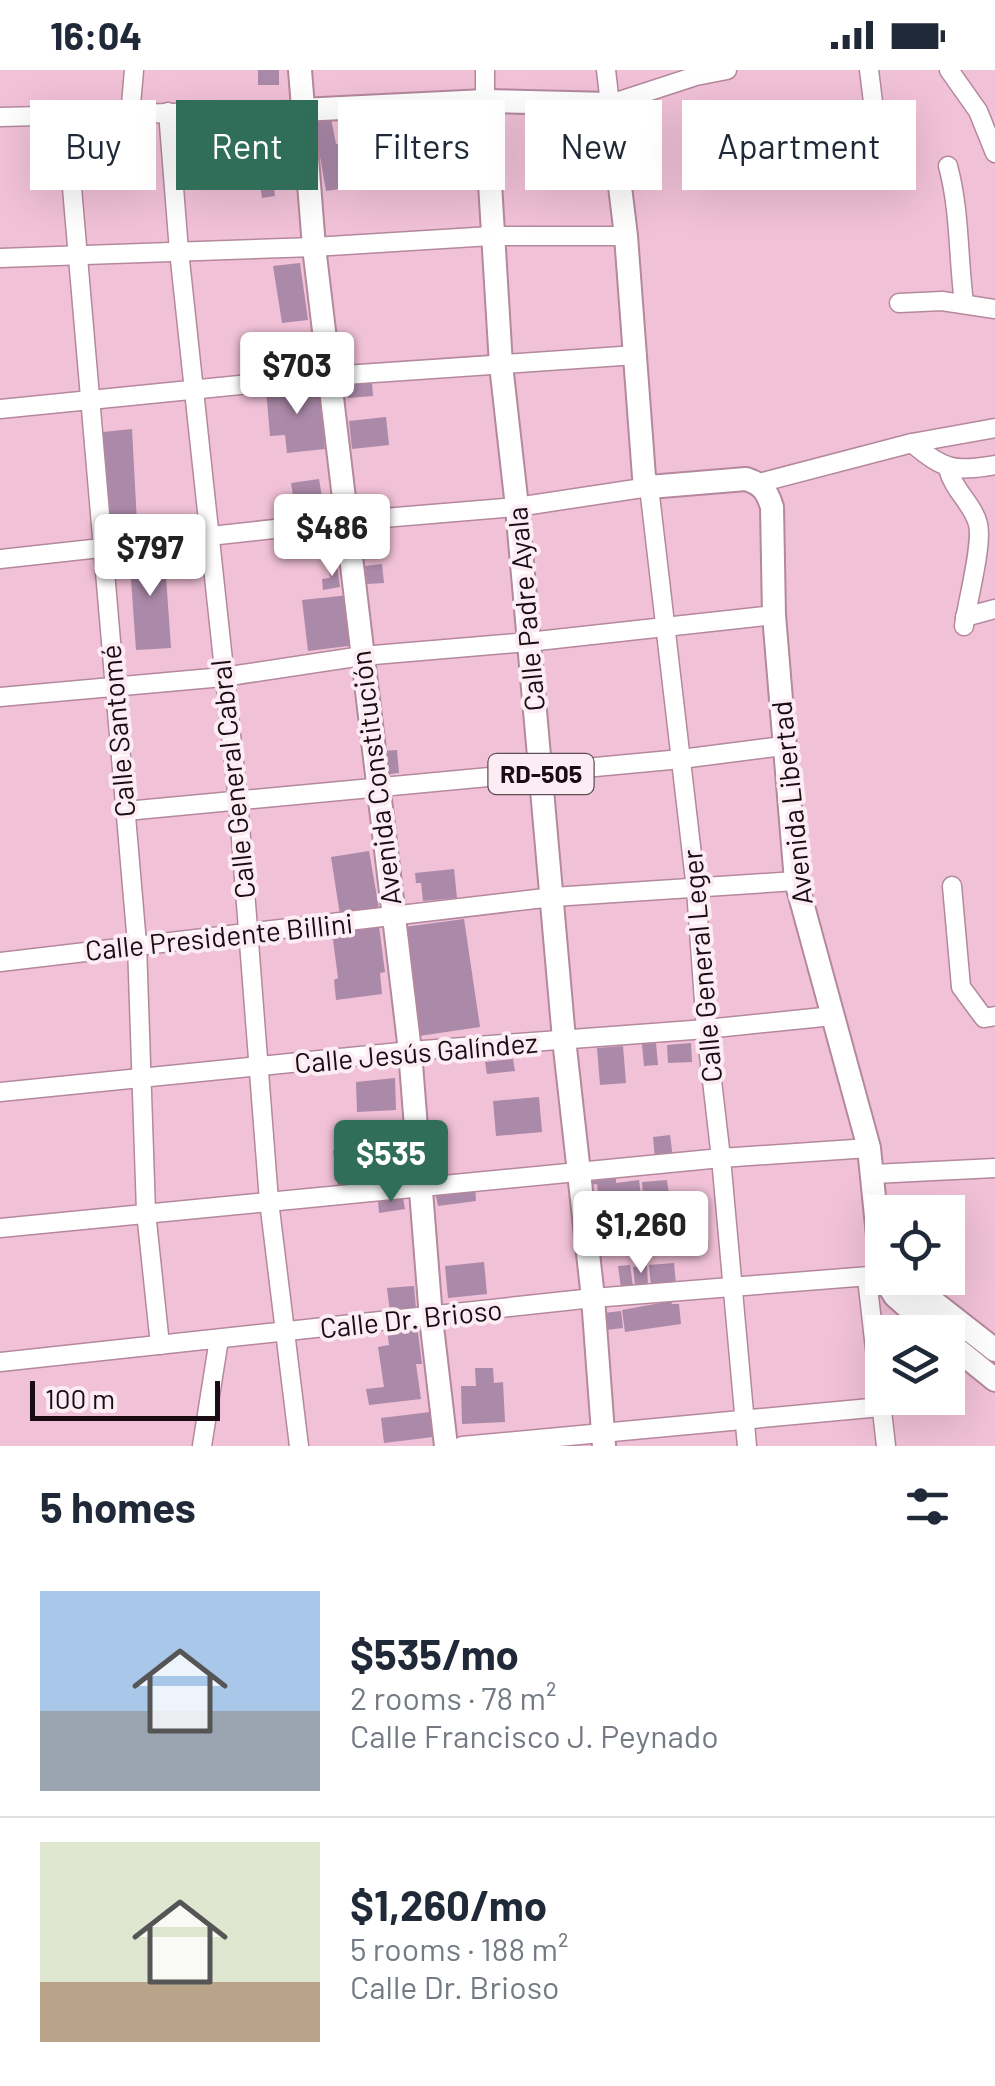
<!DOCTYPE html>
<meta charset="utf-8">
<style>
:root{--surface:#fff;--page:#f2f2f3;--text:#1f2937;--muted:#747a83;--line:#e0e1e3;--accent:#316e5a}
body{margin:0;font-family:Barlow,sans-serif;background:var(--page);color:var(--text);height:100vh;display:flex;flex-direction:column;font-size:38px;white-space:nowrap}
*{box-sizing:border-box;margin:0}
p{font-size:32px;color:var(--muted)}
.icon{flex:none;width:55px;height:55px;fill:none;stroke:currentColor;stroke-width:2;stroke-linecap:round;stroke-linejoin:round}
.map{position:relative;height:1376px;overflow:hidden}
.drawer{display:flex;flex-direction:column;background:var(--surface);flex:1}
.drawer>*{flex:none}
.hud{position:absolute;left:30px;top:30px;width:935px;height:90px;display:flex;gap:20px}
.tools{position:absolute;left:865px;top:1125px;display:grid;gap:20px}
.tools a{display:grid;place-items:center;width:100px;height:100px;border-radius:0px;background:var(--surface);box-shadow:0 10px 40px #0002;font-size:50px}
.scale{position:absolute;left:30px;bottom:25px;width:190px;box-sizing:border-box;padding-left:10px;border:5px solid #1b0b13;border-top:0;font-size:28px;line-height:35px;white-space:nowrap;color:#1b0b13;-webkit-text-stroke:8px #fcedf4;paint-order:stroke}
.price{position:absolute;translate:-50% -85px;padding:0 22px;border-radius:10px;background:#fff;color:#222;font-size:32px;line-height:65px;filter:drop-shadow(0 2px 5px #0008)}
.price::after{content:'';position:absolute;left:50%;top:60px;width:30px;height:22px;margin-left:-15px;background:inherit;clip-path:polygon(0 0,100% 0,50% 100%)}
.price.current{background:var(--accent);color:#fff}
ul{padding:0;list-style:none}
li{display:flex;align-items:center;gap:30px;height:250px;padding:0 40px}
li+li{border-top:2px solid var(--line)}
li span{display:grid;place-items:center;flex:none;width:280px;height:200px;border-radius:0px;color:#555}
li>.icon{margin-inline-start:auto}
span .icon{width:120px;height:120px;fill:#fffc;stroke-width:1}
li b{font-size:42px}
h2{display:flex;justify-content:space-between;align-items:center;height:120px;padding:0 40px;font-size:42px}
.chip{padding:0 35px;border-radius:0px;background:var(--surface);box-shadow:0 10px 40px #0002;font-size:35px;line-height:90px}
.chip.current{background:var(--accent);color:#fff}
.status{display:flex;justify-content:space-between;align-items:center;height:70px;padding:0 50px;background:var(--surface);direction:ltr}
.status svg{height:28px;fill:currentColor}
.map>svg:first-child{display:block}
</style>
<div class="status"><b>16:04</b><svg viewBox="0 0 49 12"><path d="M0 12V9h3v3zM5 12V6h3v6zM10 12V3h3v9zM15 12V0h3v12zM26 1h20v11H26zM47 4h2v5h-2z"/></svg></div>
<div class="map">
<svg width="995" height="1376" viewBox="0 0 995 1376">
<rect width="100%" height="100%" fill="#f1c1d7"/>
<!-- building -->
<g fill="#ab89a8">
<rect x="258" y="0" width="21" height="15"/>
<path d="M 330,43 L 336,74 L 354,71 L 361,116 L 326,121 L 313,46 Z"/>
<path d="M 268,70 L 275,126 L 262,128 L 254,72 Z"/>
<path d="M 300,193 L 308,250 L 282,253 L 273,196 Z"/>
<path d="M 372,312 L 373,326 L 348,328 L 347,314 Z"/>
<path d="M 319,314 L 325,379 L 287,383 L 285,365 L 270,366 L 266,319 Z"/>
<path d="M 386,347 L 389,375 L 352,379 L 349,351 Z"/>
<path d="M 132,359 L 137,453 L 107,456 L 103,362 Z"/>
<path d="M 319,409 L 323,433 L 295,438 L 291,413 Z"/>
<path d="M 164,478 L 171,578 L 136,580 L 129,481 Z"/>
<path d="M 382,494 L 384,513 L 367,514 L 365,496 Z"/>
<path d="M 337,495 L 340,517 L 323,520 L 322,509 L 330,508 L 328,497 Z"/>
<path d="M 350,525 L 356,575 L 308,581 L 302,530 Z"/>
<path d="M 397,680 L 399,703 L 383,705 L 381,681 Z"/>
<path d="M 369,781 L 379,839 L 340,845 L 331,787 Z"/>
<path d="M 454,799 L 457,828 L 423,831 L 421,813 L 416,813 L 415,803 Z"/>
<path d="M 464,849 L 480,957 L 419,966 L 404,857 Z"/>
<path d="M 379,856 L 385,902 L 380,903 L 382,924 L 336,930 L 334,910 L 338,908 L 332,862 Z"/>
<path d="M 656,973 L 658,995 L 644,996 L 642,974 Z"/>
<path d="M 691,973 L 692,992 L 668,993 L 667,975 Z"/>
<path d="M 623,976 L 626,1013 L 600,1015 L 597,978 Z"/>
<path d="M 513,989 L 515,1001 L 487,1004 L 485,992 Z"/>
<path d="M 395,1008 L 396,1040 L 357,1042 L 356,1012 Z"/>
<path d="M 539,1027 L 542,1062 L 496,1066 L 493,1031 Z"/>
<path d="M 443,1065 L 445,1082 L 429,1084 L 427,1067 Z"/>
<path d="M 670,1065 L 673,1088 L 655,1090 L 653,1067 Z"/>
<path d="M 401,1066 L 405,1111 L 378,1113 L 377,1101 L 364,1102 L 362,1069 Z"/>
<path d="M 352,1079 L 358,1121 L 339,1123 L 333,1081 Z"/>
<path d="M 616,1108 L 616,1113 L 639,1110 L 642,1133 L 600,1138 L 597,1114 L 591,1115 L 591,1111 Z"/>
<path d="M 667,1110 L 670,1132 L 649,1134 L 652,1148 L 643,1149 L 647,1178 L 628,1181 L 624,1152 L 615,1154 L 613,1141 L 644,1136 L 642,1112 Z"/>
<path d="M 475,1116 L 476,1131 L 438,1136 L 435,1121 Z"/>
<path d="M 700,1126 L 703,1146 L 681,1149 L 678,1128 Z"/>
<path d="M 403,1128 L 405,1139 L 379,1143 L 378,1131 Z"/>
<path d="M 707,1158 L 709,1177 L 683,1179 L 681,1161 Z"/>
<path d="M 484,1192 L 487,1224 L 448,1228 L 445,1196 Z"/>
<path d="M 674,1193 L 676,1214 L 651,1217 L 649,1195 Z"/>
<path d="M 630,1195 L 633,1216 L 621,1218 L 618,1196 Z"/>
<path d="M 647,1196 L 648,1215 L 635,1216 L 633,1197 Z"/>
<path d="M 414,1216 L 416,1239 L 390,1242 L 387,1218 Z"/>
<path d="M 671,1231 L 672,1234 L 679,1234 L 681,1254 L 625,1262 L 622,1240 Z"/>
<path d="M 621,1241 L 623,1258 L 597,1261 L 595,1244 Z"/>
<path d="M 417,1255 L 422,1294 L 416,1294 L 421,1329 L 369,1335 L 366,1319 L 384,1317 L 378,1277 L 389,1275 L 387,1258 Z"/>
<path d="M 475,1298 L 493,1298 L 494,1313 L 503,1312 L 505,1352 L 462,1354 L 461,1316 L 476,1316 Z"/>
<path d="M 430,1342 L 433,1367 L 384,1373 L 381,1348 Z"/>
</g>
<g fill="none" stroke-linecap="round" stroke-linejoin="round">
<defs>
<g id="minor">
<path d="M 485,0 L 485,31"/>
<path d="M 606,0 L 610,34 L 696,6 L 727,0"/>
<path d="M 869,0 L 877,64"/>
<path d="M 949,0 L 978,41 L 995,83"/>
<path d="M 168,42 L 179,181 L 238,730 L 269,1131 L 299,1376"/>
<path d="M 130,46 L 134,0"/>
<path d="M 0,47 L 301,40"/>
<path d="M 66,48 L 137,874 L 146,1142 L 160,1275"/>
<path d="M 948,96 C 960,140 958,187 964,233"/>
<path d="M 0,188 L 314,177 L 491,166 L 626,166"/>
<path d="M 899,233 L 942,231 L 995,239"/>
<path d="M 0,339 L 330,306 L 636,285"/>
<path d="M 912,373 C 944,400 954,402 995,395"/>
<path d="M 948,399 C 954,421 973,434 978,454 C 983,474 967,533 964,556"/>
<path d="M 759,413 L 912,373 L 995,358"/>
<path d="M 0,489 L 347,451 L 517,437 L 649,417 L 696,819 L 706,959 L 721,1088 L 747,1376"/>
<path d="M 965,547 L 995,539"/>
<path d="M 0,627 L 223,607 L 362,586 L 528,572 L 774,545"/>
<path d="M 126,741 L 681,689 L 783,676"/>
<path d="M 952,816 L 961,917 L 984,948 L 995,946"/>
<path d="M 0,892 L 553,827 L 796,811"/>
<path d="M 0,1022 L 410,981 L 706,959 L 833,946"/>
<path d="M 874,1104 L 995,1098"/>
<path d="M 0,1158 L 721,1088 L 869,1078"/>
<path d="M 867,1208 L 886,1376"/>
<path d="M 0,1292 L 593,1228 L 882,1205"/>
<path d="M 202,1376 L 219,1269"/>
<path d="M 462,1376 L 881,1337"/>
</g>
<g id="major">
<path d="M 300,0 L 314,177 L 410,981 L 431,1248 L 446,1376"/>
<path d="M 485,31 L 501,295 L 517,437 L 564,969 L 593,1228 L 604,1376"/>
<path d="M 301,40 L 485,31 L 610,34 L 626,166 L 644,407 L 649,417 L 746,409 C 762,414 767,421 772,437 L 774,545 L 796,811 L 869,1078 L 882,1205"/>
<path d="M 884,1208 L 895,1226 L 936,1262"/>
<path d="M 903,1208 L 995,1280"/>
<path d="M 948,1272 L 995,1310"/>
</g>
</defs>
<!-- minor casing -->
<use href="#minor" stroke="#b4889d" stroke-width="21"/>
<!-- major casing -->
<use href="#major" stroke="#b4889d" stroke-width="26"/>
<!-- minor -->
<use href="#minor" stroke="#fff" stroke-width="18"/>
<!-- major -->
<use href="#major" stroke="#fff" stroke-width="22"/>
</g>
<g text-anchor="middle" stroke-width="8" stroke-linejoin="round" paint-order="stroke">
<!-- shield labels -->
<rect fill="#fcedf4" stroke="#5e4f56" stroke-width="2.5" x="488.5" y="684" width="105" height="40" rx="8"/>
<g font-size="25" font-weight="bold" fill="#1b0b13">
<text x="541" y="713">RD-505</text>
</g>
<!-- street labels -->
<g font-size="28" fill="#1b0b13" stroke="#fcedf4">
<text transform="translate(526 539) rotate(-95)" y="10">Calle Padre Ayala</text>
<text transform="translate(118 661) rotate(-95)" y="10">Calle Santomé</text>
<text transform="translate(376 708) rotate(-97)" y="10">Avenida Constitución</text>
<text transform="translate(233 709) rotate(-96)" y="10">Calle General Cabral</text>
<text transform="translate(792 733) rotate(-96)" y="10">Avenida Libertad</text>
<text transform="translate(219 867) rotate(-6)" y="10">Calle Presidente Billini</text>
<text transform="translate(702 896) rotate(-95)" y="10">Calle General Leger</text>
<text transform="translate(416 983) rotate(-5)" y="10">Calle Jesús Galíndez</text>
<text transform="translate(411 1249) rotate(-6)" y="10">Calle Dr. Brioso</text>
</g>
</g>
</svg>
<div class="tools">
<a><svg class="icon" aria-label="locate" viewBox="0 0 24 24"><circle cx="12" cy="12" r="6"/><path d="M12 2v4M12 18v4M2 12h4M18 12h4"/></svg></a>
<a><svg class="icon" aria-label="layers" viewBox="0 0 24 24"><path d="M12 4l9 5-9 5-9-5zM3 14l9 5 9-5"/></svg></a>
</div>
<div class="scale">100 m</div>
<b class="price" style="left:297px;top:347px">$703</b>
<b class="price" style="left:332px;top:509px">$486</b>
<b class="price" style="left:150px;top:529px">$797</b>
<b class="price current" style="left:391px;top:1135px">$535</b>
<b class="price" style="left:641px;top:1206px">$1,260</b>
<div class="hud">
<a class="chip">Buy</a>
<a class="chip current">Rent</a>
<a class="chip">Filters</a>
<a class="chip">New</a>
<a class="chip">Apartment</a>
</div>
</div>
<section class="drawer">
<h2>5 homes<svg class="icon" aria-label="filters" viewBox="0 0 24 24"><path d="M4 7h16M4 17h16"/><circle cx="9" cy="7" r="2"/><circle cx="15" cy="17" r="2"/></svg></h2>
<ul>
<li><span style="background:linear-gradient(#a9c7e8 60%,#9aa5b1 0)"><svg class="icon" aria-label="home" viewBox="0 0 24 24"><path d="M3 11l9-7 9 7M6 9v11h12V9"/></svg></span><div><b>$535/mo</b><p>2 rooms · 78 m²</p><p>Calle Francisco J. Peynado</p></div></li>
<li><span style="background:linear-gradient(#dfe7d0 70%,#b9a48a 0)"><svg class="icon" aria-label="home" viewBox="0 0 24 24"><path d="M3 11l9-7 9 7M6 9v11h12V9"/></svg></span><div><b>$1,260/mo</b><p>5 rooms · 188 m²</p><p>Calle Dr. Brioso</p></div></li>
</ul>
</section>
